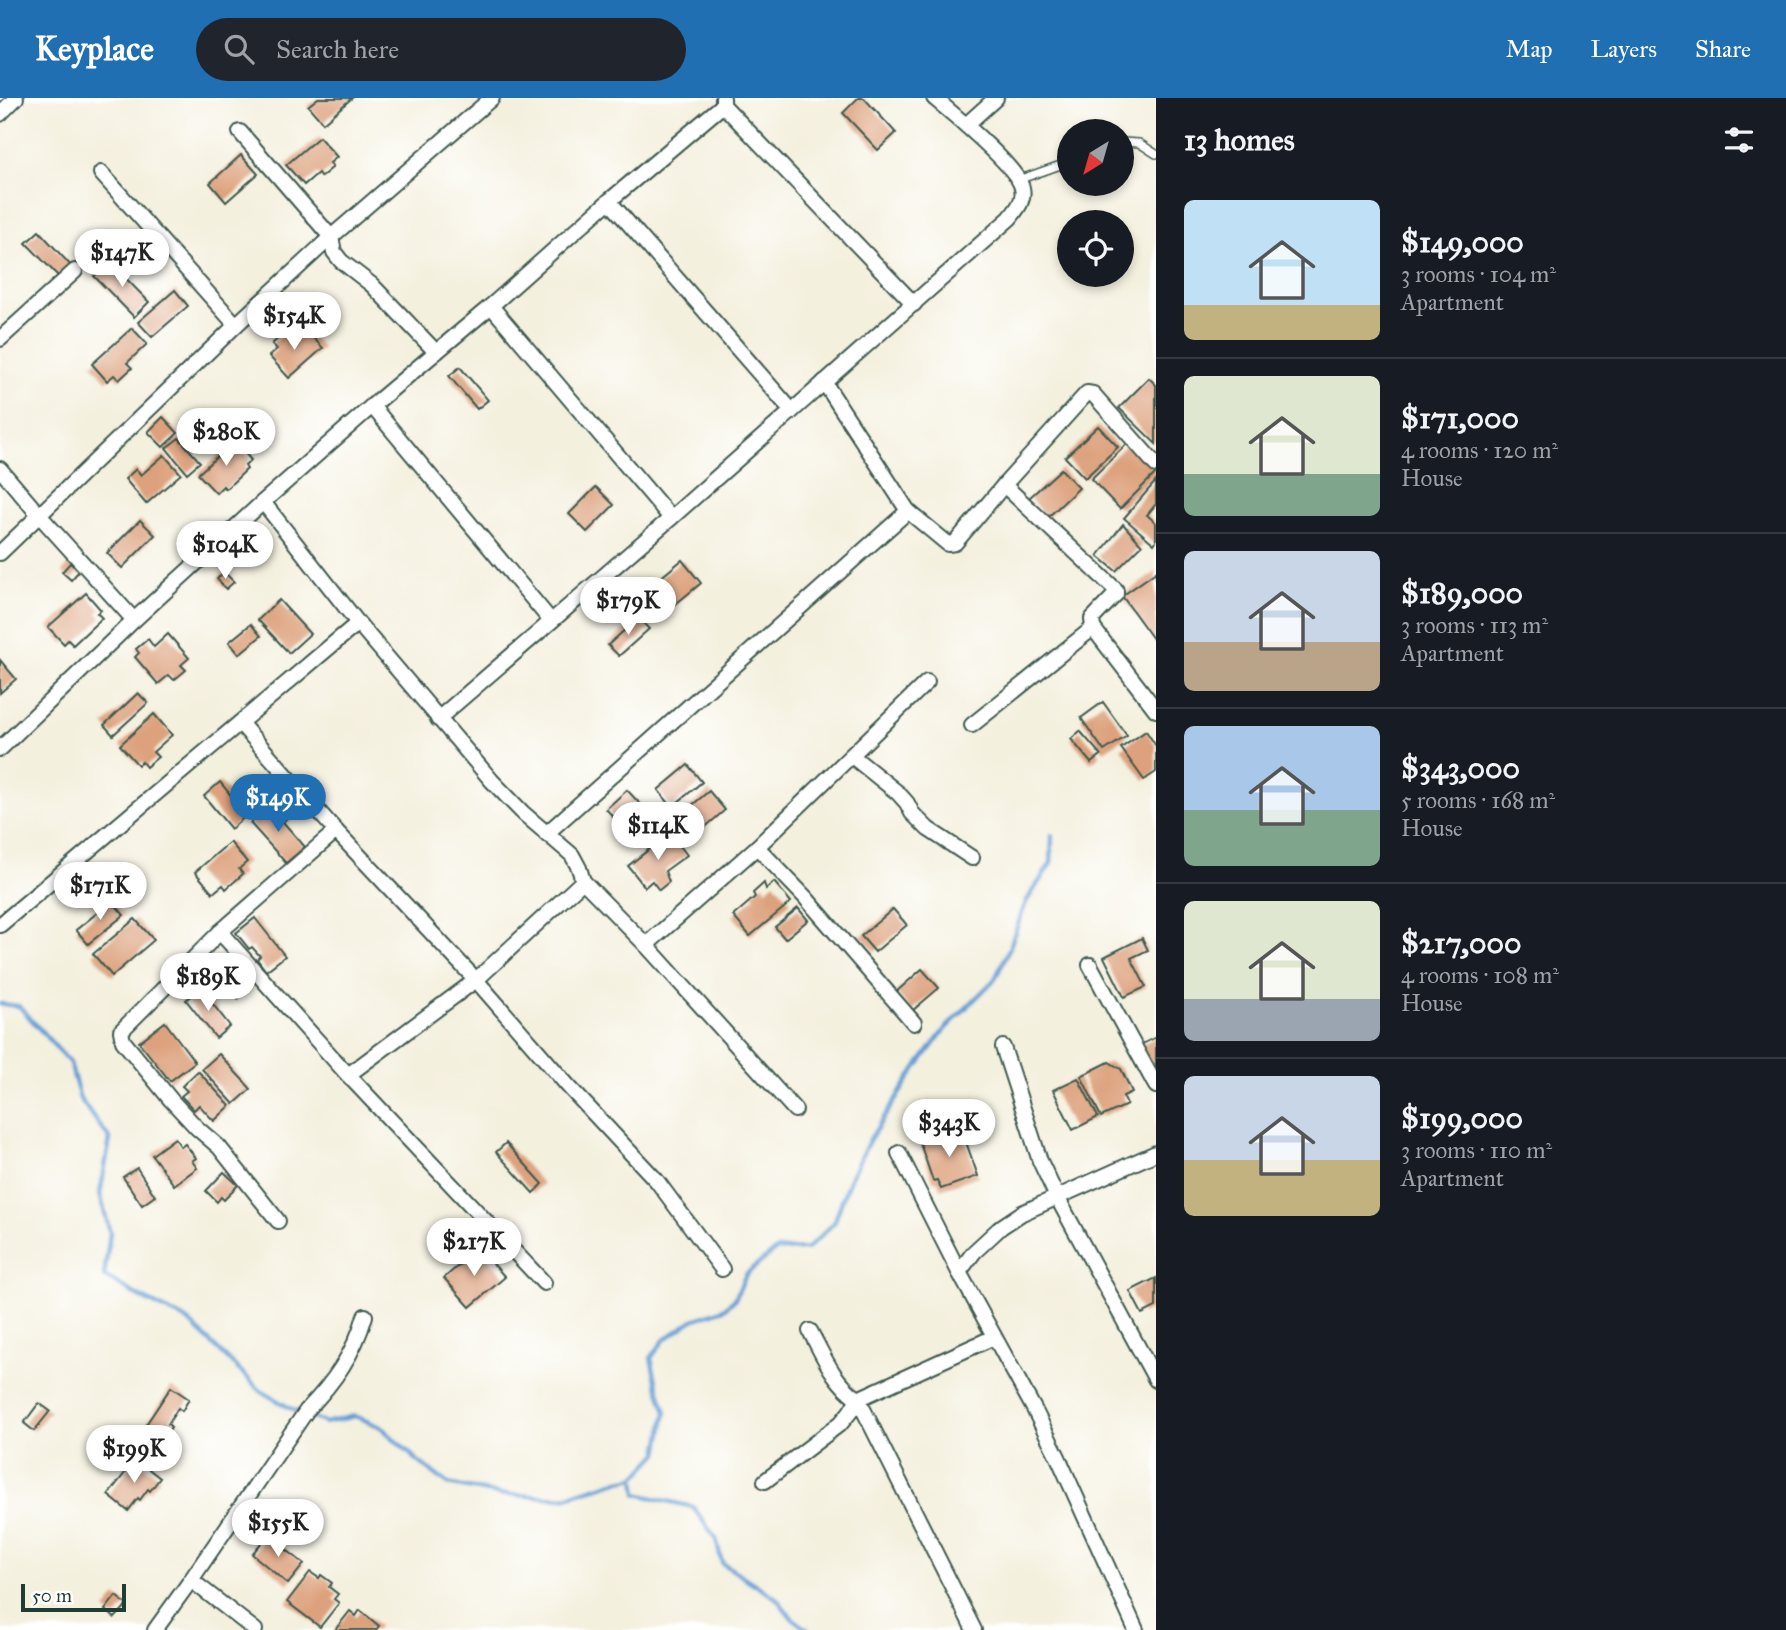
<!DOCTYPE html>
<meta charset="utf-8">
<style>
:root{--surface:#171b24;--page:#20242c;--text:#f1f3f6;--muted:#9ea1a6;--line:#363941;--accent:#1f6fb2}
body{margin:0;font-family:"IM FELL Great Primer",serif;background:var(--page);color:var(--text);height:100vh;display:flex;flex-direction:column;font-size:26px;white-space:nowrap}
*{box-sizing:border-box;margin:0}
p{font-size:23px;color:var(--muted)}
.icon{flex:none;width:38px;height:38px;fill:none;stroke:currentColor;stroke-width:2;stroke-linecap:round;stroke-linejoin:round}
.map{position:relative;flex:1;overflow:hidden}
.panel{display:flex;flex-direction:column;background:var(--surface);width:630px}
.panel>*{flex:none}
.needle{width:46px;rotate:217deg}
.tools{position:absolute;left:1057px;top:21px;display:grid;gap:14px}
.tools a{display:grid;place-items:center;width:77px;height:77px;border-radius:50%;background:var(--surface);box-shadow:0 4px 10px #0003;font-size:35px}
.scale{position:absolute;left:21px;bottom:18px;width:105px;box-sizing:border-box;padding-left:7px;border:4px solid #1f3d34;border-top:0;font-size:19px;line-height:24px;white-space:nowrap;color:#1f3d34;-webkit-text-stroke:5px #fff;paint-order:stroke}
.price{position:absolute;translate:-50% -60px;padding:0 16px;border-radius:24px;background:#fff;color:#222;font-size:23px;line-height:46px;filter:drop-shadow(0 2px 4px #0008)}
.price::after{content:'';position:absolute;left:50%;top:42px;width:21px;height:16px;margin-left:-10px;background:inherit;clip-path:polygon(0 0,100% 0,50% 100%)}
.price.selected{background:var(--accent);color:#fff}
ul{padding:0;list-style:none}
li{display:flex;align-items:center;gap:21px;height:175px;padding:0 28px}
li+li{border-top:2px solid var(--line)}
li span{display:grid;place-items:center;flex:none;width:196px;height:140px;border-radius:10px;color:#555}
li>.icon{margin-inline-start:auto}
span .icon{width:84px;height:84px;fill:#fffc;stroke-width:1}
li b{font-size:30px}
h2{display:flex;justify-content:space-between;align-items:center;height:84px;padding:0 28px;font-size:30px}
header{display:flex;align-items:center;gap:42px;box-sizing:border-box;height:98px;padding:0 35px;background:var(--accent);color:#fff}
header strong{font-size:33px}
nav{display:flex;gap:38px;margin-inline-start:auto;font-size:24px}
.search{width:490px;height:63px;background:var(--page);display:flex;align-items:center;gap:18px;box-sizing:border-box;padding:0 24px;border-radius:38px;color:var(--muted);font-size:26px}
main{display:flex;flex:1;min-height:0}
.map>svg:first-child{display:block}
</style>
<header>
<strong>Keyplace</strong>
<div class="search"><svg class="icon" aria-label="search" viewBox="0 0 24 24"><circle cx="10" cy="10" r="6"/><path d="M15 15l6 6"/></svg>Search here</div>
<nav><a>Map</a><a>Layers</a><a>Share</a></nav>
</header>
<main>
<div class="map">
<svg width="1156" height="1532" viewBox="0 0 1156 1532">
<rect width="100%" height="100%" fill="#fff"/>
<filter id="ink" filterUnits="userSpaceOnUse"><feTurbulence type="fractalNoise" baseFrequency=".0143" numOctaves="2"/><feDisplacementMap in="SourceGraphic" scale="14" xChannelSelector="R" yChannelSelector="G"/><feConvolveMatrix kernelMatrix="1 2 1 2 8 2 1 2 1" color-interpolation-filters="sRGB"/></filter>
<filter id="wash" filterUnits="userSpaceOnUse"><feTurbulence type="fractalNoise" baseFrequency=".00686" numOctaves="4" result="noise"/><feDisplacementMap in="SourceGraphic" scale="28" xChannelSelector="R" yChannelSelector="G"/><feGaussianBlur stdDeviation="1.57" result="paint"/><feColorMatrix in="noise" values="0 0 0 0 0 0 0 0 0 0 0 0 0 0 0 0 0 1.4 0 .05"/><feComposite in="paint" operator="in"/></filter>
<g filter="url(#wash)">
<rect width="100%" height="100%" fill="#f4f0de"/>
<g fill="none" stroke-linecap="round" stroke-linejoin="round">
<!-- stream -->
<g stroke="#659ed4" stroke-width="4.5">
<path d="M 0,906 L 19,908 L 70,965 L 80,1001 L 110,1041 L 100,1096 L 110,1135 L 104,1178 L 140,1199 L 187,1222 L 261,1293 L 288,1309 L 325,1325 L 355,1318 L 381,1329 L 418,1363 L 448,1386 L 498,1396 L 563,1400 L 614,1384 L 635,1380"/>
<path d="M 808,1532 L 792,1520 L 776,1500 L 722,1465 L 716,1441 L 693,1409 L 637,1396 L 635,1380 L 658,1355 L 666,1314 L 657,1287 L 651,1260 L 664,1242 L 693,1222 L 724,1211 L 735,1201 L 746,1176 L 776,1152 L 807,1151 L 834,1125 L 850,1080 L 870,1041 L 916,970 L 945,931 L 995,881 L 1008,854 L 1026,804 L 1051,765 L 1052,737"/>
</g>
</g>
<g id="blocks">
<!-- building -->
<g fill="#dda17d">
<path d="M 318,0 L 352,0 L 323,25 L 308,8 Z"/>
<path d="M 858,0 L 864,0 L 896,35 L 878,52 L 843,15 Z"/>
<path d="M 319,39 L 337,59 L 330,65 L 333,69 L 321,79 L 318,75 L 304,87 L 286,67 Z"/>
<path d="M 241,57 L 258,76 L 226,104 L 210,85 Z"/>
<path d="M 39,133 L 73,170 L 61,181 L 26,145 Z"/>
<path d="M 109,163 L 149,204 L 134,219 L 94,178 Z"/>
<path d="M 175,192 L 188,208 L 152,239 L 138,224 Z"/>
<path d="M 132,230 L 147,246 L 127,265 L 132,270 L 119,282 L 114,277 L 107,283 L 92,266 Z"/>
<path d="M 305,231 L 323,250 L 289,280 L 269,258 L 277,251 L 272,246 L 288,232 L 295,240 Z"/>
<path d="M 460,269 L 488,302 L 477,311 L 449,278 Z"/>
<path d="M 1149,280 L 1156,287 L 1156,346 L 1119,310 Z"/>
<path d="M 163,319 L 178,335 L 163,349 L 148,334 Z"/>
<path d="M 1098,328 L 1118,349 L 1085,380 L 1065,359 Z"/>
<path d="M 179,340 L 200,364 L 187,375 L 166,350 Z"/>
<path d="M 234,343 L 251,362 L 245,368 L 247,371 L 226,391 L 223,388 L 216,395 L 198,376 Z"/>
<path d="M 1130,343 L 1156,370 L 1156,375 L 1120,411 L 1091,381 Z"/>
<path d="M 164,357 L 181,376 L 146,406 L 125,381 L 136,371 L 141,377 Z"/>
<path d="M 1061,371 L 1079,390 L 1047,420 L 1029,400 Z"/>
<path d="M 1156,383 L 1156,406 L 1147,417 L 1156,425 L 1156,443 L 1154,446 L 1124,420 Z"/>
<path d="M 596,389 L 614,407 L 587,434 L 569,416 Z"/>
<path d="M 140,422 L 155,437 L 122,470 L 107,455 Z"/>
<path d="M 1123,426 L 1142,447 L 1116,473 L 1098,458 Z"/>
<path d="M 682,462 L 701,485 L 666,514 L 647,491 Z"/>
<path d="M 70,465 L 79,473 L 71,482 L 62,474 Z"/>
<path d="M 224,474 L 234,484 L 226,491 L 217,481 Z"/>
<path d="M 1156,474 L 1156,545 L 1122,498 Z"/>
<path d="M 86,495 L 101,512 L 97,515 L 102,520 L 73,547 L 68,542 L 64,546 L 48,529 Z"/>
<path d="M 279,502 L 310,536 L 289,555 L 258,522 Z"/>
<path d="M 638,520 L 649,531 L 619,558 L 608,547 Z"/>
<path d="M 251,526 L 261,538 L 239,556 L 229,544 Z"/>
<path d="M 168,536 L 189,560 L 181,567 L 186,572 L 174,582 L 169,577 L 158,586 L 135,559 L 139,555 L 136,551 L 148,541 L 154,549 Z"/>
<path d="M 0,562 L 16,581 L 0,595 Z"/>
<path d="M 138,595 L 148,605 L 113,637 L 104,627 Z"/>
<path d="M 1103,604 L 1127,638 L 1104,653 L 1081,620 Z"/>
<path d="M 154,616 L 172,637 L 153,654 L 158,659 L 146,669 L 142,664 L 138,667 L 120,647 Z"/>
<path d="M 1080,633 L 1101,657 L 1091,665 L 1071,641 Z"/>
<path d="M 1146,633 L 1156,648 L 1156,674 L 1144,682 L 1121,650 Z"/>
<path d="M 688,667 L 702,684 L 672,709 L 658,692 Z"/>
<path d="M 220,684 L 247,717 L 231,731 L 204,698 Z"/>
<path d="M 627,692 L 657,724 L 637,744 L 606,711 Z"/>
<path d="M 709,693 L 725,712 L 688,744 L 671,725 Z"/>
<path d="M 269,708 L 276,716 L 281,712 L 287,720 L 283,724 L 305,749 L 286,765 L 250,725 Z"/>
<path d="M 670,735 L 687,757 L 665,773 L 669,784 L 659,792 L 652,783 L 645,789 L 628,768 Z"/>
<path d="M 230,744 L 247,764 L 239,771 L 243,776 L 226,791 L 223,787 L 213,795 L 195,774 Z"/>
<path d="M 774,784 L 791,804 L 750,838 L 733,818 L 755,799 L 753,795 L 764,785 L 766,791 Z"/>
<path d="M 112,803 L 124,817 L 88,846 L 76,832 Z"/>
<path d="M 798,810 L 808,822 L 785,841 L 775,829 Z"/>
<path d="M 893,811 L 907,827 L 875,854 L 861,838 Z"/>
<path d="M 255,820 L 285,858 L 266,873 L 257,861 L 260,858 L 252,849 L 249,851 L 236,835 Z"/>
<path d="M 135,821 L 154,842 L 112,878 L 93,856 Z"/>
<path d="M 1142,840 L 1148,852 L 1131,860 L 1146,889 L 1124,899 L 1104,859 Z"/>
<path d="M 922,871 L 939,890 L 912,913 L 896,894 Z"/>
<path d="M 238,877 L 250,889 L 238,901 L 226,888 Z"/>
<path d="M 201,891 L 230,928 L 216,940 L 186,902 Z"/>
<path d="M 165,924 L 195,964 L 170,983 L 139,944 Z"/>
<path d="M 1156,939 L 1156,985 L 1138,948 Z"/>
<path d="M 219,956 L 251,991 L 234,1006 L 202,971 Z"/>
<path d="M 1109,964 L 1121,971 L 1132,994 L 1123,998 L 1127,1007 L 1101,1019 L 1081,978 Z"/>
<path d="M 198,973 L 230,1008 L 214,1023 L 199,1007 L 194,1012 L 181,998 L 187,993 L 182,988 Z"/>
<path d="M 1078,980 L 1098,1019 L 1073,1032 L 1053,992 Z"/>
<path d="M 961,1030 L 978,1078 L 941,1091 L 937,1082 L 933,1083 L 920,1045 Z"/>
<path d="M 175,1040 L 181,1049 L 185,1046 L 196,1060 L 192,1063 L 197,1070 L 174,1087 L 152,1057 Z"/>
<path d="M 506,1045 L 543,1086 L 533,1095 L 496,1054 Z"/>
<path d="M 137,1070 L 155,1098 L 142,1107 L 123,1079 Z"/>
<path d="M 224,1074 L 238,1087 L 224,1102 L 221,1099 L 217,1104 L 206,1093 Z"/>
<path d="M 479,1150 L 505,1179 L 470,1209 L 444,1180 Z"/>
<path d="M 1156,1180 L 1156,1209 L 1142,1216 L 1130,1193 Z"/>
<path d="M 171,1289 L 189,1301 L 182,1313 L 178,1310 L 168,1326 L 171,1329 L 164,1340 L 145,1328 Z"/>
<path d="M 39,1305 L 50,1313 L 34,1333 L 24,1325 Z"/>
<path d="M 136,1361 L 160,1380 L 150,1393 L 148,1391 L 140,1402 L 138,1400 L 128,1413 L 108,1397 Z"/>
<path d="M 268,1437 L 304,1466 L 288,1486 L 252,1456 Z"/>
<path d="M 310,1474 L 319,1480 L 321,1477 L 332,1485 L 329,1489 L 338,1496 L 334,1501 L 339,1505 L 320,1529 L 287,1504 Z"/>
<path d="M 116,1498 L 127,1507 L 115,1520 L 105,1512 Z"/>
<path d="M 360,1512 L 379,1528 L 376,1532 L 335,1532 L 350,1513 L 356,1518 Z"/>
</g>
</g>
</g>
<g filter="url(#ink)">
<use href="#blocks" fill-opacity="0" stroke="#3f584e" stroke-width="2"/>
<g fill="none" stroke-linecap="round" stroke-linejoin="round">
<defs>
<g id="lane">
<path d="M 1122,44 L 1139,45 L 1156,56"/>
<path d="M 1018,82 L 1069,64"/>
</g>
<g id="street">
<path d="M 723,7 L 914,206"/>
<path d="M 0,16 L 16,0"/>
<path d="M 966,27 L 996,0"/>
<path d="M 240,34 L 331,139 L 334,154 L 341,163 L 372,187 L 436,254"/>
<path d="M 101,75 L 236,227"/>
<path d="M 609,103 L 792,313"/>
<path d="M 491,208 L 671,420"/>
<path d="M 0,241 L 75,173"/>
<path d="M 824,284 L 908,413 L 948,446 L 955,445 L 1004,387 L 1087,295 L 1093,296 L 1156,367"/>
<path d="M 372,308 L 551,523"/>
<path d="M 0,371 L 39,417 L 134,522"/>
<path d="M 1004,387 L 1116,492 L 1116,496 L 1092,521 L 1093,530 L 1156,612"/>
<path d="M 263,404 L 358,525 L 492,683 L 523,715 L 572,757 L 579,770 L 583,783 L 646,847 L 795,1012"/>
<path d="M 0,455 L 236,227 L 331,139 L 492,0"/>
<path d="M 438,621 L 671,420 L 1010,120 C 1017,111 1025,102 1022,90 C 1018,70 953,16 934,0"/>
<path d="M 240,625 L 336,733 L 476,882 L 569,989 L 657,1083 L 722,1171"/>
<path d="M 972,627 L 1093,530"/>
<path d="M 0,651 L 134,522 L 263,404 L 372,308 L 491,208 L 609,103 L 723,7 L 723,0"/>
<path d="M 852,658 L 898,695 L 907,705 L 912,715 L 928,731 L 972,760"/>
<path d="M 546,736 L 908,413"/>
<path d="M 757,749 L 805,799 L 914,925"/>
<path d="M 0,827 L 358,525"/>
<path d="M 220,834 L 348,977 L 544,1185"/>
<path d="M 646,847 L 757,749 L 927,584"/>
<path d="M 1090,867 L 1156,988"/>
<path d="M 1003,949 L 1040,1063 L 1057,1099 L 1156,1282"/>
<path d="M 348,977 L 476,882 L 583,783"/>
<path d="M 899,1055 L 959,1174 L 1034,1311 L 1058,1359 L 1136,1532"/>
<path d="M 278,1123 L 219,1049 L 197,1030 L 171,1002 L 123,943 L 121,933 L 220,834 L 336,733"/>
<path d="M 959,1174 L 974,1154 L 1001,1129 L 1022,1115 L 1156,1055"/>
<path d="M 810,1233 C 824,1259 833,1283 858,1301 L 974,1532"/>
<path d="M 765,1383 L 841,1325 L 850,1314 L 858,1301 L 994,1239"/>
<path d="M 191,1482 L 255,1532"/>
<path d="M 155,1532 L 191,1482 L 307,1312 C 334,1284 354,1256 365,1218"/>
</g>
</defs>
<!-- lane casing -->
<use href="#lane" stroke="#3f584e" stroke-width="10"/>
<!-- street casing -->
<use href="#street" stroke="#3f584e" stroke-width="18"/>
<!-- lane -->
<use href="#lane" stroke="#fff" stroke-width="7"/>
<!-- street -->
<use href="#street" stroke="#fff" stroke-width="14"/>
</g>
</g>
</svg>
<div class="tools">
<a><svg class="needle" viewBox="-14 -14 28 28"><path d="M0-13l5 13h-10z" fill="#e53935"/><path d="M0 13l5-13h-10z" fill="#9ea1a6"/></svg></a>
<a><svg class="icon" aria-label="locate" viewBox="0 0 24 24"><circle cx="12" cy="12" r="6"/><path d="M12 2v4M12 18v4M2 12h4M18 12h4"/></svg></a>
</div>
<div class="scale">50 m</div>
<b class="price" style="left:122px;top:191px">$147K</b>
<b class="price" style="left:294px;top:254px">$154K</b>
<b class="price" style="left:226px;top:370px">$280K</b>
<b class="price" style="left:225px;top:483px">$104K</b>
<b class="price" style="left:628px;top:539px">$179K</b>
<b class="price selected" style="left:278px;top:736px">$149K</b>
<b class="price" style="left:658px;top:764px">$114K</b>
<b class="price" style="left:100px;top:824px">$171K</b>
<b class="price" style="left:208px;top:915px">$189K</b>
<b class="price" style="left:949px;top:1061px">$343K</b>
<b class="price" style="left:474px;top:1180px">$217K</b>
<b class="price" style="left:134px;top:1387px">$199K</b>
<b class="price" style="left:278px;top:1461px">$155K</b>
</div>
<section class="panel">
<h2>13 homes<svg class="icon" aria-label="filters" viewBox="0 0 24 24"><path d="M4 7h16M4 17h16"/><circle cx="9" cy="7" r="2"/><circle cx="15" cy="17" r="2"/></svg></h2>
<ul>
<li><span style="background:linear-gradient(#bfe0f5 75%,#c2b280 0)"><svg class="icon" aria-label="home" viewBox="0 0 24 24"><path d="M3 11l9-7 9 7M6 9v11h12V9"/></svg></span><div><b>$149,000</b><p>3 rooms · 104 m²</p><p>Apartment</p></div></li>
<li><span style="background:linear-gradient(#dfe7d0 70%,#7fa58c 0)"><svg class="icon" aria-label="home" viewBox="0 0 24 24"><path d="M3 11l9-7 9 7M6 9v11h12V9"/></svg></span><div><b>$171,000</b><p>4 rooms · 120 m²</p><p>House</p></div></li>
<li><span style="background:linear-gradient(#c9d6e8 65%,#b9a48a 0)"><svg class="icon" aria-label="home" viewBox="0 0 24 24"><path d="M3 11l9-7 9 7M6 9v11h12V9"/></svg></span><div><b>$189,000</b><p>3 rooms · 113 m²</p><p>Apartment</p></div></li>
<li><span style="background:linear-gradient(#a9c7e8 60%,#7fa58c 0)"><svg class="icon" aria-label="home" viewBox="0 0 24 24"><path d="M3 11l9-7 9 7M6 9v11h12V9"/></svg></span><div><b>$343,000</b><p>5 rooms · 168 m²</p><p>House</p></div></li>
<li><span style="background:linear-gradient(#dfe7d0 70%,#9aa5b1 0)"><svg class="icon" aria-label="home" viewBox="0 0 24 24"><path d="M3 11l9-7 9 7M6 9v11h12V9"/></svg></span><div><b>$217,000</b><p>4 rooms · 108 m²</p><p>House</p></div></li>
<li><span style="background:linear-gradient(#c9d6e8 60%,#c2b280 0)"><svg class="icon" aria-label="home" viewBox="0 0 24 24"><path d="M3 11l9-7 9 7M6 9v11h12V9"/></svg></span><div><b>$199,000</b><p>3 rooms · 110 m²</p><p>Apartment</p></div></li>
</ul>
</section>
</main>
